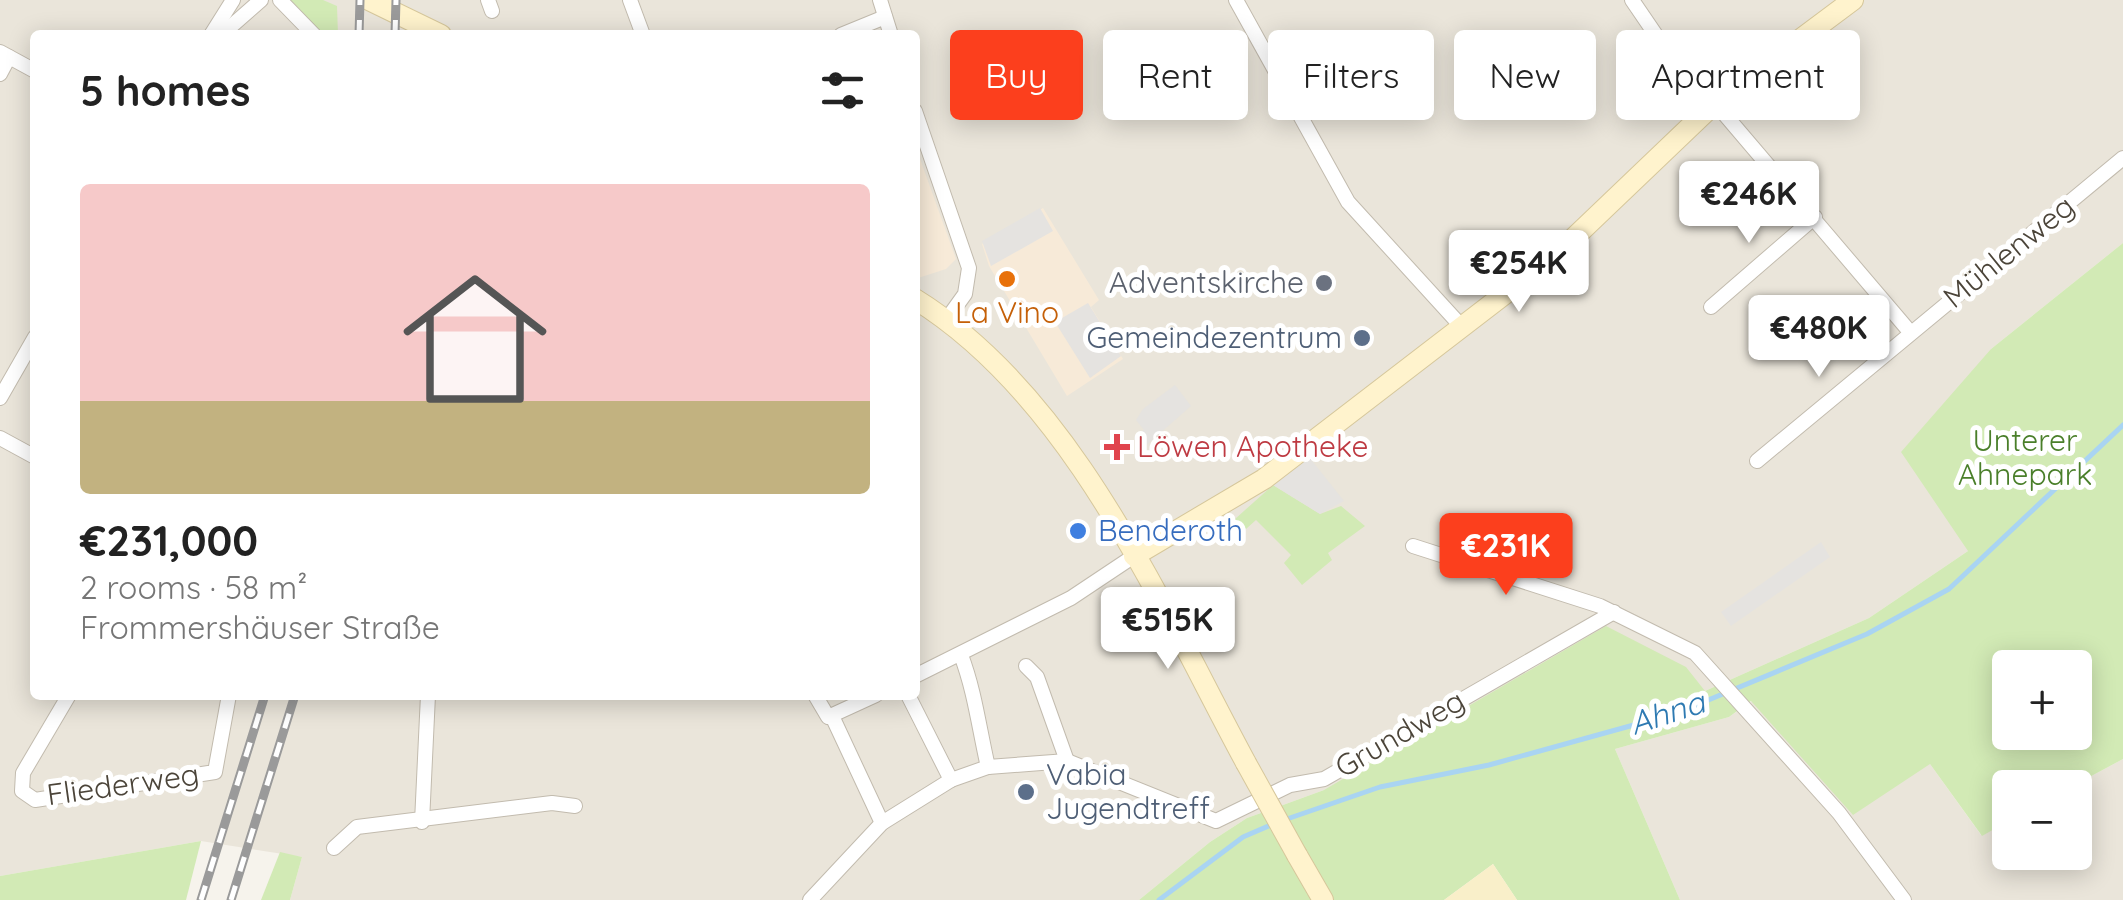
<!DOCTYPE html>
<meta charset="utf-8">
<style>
:root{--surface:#fff;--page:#f6f6f6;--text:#222;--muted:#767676;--accent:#fc3f1d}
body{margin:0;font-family:Quicksand,sans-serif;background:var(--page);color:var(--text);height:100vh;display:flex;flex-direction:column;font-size:38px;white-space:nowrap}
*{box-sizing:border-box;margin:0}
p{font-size:32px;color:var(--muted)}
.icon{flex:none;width:55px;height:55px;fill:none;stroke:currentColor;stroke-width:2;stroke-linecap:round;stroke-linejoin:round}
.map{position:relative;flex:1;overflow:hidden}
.drawer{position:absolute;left:30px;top:30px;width:890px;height:670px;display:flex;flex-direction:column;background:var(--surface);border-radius:10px;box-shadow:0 5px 25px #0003}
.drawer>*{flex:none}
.guide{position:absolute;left:950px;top:30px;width:950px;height:90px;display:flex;gap:20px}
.controls{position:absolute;left:1992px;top:650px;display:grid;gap:20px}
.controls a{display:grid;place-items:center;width:100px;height:100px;border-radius:10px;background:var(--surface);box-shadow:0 5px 25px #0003;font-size:50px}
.price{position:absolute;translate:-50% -85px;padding:0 22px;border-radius:10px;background:#fff;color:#222;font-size:32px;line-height:65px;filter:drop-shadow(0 2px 5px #0008)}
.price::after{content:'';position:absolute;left:50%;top:60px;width:30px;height:22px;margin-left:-15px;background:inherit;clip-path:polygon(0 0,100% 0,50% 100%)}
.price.current{background:var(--accent);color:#fff}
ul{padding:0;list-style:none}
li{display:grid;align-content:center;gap:20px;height:530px;padding:0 50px}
li span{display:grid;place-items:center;height:310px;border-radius:10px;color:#555}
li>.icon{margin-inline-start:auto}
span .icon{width:180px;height:180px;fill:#fffc;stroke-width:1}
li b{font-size:42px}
h2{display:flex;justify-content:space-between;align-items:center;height:120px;padding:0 50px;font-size:42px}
.tag{padding:0 35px;border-radius:10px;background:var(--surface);box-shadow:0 5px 25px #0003;font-size:35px;line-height:90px}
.tag.current{background:var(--accent);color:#fff}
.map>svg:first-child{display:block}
</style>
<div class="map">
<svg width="2123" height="900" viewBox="0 0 2123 900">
<rect width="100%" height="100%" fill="#f6f3ec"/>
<!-- residential -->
<g fill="#eae5da" fill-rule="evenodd">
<path d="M 0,0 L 2123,0 L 2123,243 L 1991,349 L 1968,551 L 1869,618 L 1705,691 L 1324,790 L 1247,818 L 1210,842 L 1139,900 L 290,900 L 302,857 L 201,841 L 0,876 ZM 35,35 L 915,35 L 915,695 L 35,695 Z"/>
<path d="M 1752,701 L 1930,764 L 1981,835 L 2010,820 L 2010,852 L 2075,852 L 2075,788 L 2071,787 L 2123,759 L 2123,900 L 1680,900 L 1615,749 L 1729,717 Z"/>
</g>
<!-- commercial -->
<g fill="#f7ead8">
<path d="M 915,145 L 956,259 L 946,269 L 915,279 Z"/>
<path d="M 1043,208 L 1099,300 L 1091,307 L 1123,359 L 1067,396 L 989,266 L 982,244 Z"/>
</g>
<!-- green -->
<g fill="#d2eab5" fill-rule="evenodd">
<path d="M 289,0 L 323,0 L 337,6 L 338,35 L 321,35 Z"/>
<path d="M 2123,243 L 2123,759 L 2071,787 L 2010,788 L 2010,820 L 1982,836 L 1930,764 L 1853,815 L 1751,701 L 1729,717 L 1615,749 L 1680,900 L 1517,900 L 1493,864 L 1444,900 L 1139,900 L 1210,842 L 1247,818 L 1324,790 L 1606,626 L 1686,667 L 1705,691 L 1869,618 L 1968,551 L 1901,452 L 1991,349 ZM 2010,668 L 2075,668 L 2075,732 L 2010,732 Z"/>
<path d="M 1273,485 L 1320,514 L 1341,506 L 1365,526 L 1328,553 L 1332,560 L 1302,585 L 1284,563 L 1291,555 L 1256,520 L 1246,529 L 1235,519 Z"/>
<path d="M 201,841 L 186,900 L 0,900 L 0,876 Z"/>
<path d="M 280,852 L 302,857 L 290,900 L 261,900 Z"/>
</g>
<!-- sand -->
<path fill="#f9efc9" d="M 1493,864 L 1517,900 L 1444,900 Z"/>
<!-- parking -->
<g fill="#e5e3e0">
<path d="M 1040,208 L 1053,231 L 991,266 L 982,241 Z"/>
<path d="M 1088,303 L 1121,356 L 1090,378 L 1055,322 Z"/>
<path d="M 1175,385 L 1191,406 L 1142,449 L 1134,438 L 1144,430 L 1136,420 L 1143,409 Z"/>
<path d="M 1309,457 L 1344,501 L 1320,514 L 1273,485 Z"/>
<path d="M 1821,542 L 1830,557 L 1731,626 L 1721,612 Z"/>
</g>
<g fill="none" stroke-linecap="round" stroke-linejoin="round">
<!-- stream -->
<g stroke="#a9d4f2" stroke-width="5">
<path d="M 1284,820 L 1380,787 L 1489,765 L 1677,713 L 1867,634 L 1949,589 L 2123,425"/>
<path d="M 1159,900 L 1243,837 L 1273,824"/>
</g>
<defs>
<g id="street">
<path d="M 280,0 L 314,35"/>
<path d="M 488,0 L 492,11"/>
<path d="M 630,0 L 643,35"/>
<path d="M 880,0 L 891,35"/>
<path d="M 1236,0 L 1348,202 L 1462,327"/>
<path d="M 1632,0 L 1707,110"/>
<path d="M 212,34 L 228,29 L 261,0"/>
<path d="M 211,35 L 233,0"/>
<path d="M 841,35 L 885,17"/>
<path d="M 0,52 L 35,71"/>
<path d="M 0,74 L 9,57"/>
<path d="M 1715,103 L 1910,332"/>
<path d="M 915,111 L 969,268 L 965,294 L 947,319"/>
<path d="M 1711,307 L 1815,217"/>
<path d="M 0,398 L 35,337"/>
<path d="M 0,438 L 35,457"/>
<path d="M 1757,461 L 2123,158"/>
<path d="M 1413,546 L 1600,606 L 1695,653 L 1839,813 L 1904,900"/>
<path d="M 961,655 C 975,692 979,728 988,767"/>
<path d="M 1026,666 L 1037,677 L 1067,761"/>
<path d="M 915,676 L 1071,598 L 1134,556"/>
<path d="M 69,695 L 23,773 L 22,791 L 35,800 L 215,772 L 229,695"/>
<path d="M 815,695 L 828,717 L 876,695"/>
<path d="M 908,695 L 951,780"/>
<path d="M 832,716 L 882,823"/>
<path d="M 422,822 L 428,695"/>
<path d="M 334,848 L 357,827 L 552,803 L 575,806"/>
<path d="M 810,900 L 882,823 L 951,780 L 988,767 L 1067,761 L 1216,821 L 1290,785 L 1324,779 L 1614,612"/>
</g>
<g id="secondary">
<path d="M 369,0 L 441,35"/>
<path d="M 915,299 C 1073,397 1160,604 1246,763"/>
<path d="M 1134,556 L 1264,479 L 1558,253 L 1715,103 L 1853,0"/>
<path d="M 1297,855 L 1323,900"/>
</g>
</defs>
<!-- street casing -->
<use href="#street" stroke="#c2bbae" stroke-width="16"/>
<!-- secondary casing -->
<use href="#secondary" stroke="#d6c79b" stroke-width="22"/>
<!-- street -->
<use href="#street" stroke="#fff" stroke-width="14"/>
<!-- secondary -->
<use href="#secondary" stroke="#fff3cd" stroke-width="20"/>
<defs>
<g id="rail">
<path d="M 359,35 L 360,0"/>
<path d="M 395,35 L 396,0"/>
<path d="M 201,900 L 265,695"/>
<path d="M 231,900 L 295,695"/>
</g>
</defs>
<!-- rail casing -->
<use href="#rail" stroke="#9a9a9a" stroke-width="9"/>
<!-- rail -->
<use href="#rail" stroke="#fff" stroke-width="5" stroke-dasharray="15" stroke-linecap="butt"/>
<defs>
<path id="secondary-bridge" d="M 1246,763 L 1297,855"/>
</defs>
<!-- secondary-bridge casing -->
<use href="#secondary-bridge" stroke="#d6c79b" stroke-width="22" stroke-linecap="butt"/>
<!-- secondary-bridge -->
<use href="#secondary-bridge" stroke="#fff3cd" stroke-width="20"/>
</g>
<!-- markers -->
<circle fill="#e8710a" stroke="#fff" stroke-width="4" cx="1007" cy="279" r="10"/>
<circle fill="#6b7280" stroke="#fff" stroke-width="4" cx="1324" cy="283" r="10"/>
<g fill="#5c6f8a" stroke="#fff" stroke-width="4">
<circle cx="1362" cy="338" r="10"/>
<circle cx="1026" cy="792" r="10"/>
</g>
<path fill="#e0444e" stroke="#fff" stroke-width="4" d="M1112 432h10v10h10v10h-10v10h-10v-10h-10v-10h10z"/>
<circle fill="#3f7fe0" stroke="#fff" stroke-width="4" cx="1078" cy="531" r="10"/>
<g text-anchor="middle" stroke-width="10" stroke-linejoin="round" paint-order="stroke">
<!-- street labels -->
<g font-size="30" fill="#4b4439" stroke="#fff">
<text transform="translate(2009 252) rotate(-39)" y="10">Mühlenweg</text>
<text transform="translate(1400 734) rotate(-30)" y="10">Grundweg</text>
<text transform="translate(123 785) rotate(-8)" y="10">Fliederweg</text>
</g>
<!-- worship labels -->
<g font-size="30" fill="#5b616d" stroke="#fff" text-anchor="end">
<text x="1304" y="293">Adventskirche</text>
</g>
<!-- food labels -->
<g font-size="30" fill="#c56008" stroke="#fff">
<text x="1007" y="323">La Vino</text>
</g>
<!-- service labels -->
<g font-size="30" fill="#4e5e75" stroke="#fff" text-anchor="end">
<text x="1342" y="348">Gemeindezentrum</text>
<text x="1046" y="785" text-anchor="start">Vabia<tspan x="1046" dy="34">Jugendtreff</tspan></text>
</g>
<!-- park labels -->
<g font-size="30" fill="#4a7f2a" stroke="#fff">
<text x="2025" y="451">Unterer<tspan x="2025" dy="34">Ahnepark</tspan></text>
</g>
<!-- health labels -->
<g font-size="30" fill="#be3a42" stroke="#fff" text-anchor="start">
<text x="1137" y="457">Löwen Apotheke</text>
</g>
<!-- shop labels -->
<g font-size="30" fill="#366cbe" stroke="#fff" text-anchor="start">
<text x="1098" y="541">Benderoth</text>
</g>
<!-- water labels -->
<g font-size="32" font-style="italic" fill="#2e7ab2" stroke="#fff">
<text transform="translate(1667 713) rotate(-18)" y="11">Ahna</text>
</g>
</g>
</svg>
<div class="controls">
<a>+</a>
<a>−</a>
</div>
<b class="price" style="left:1749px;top:246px">€246K</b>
<b class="price" style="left:1519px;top:315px">€254K</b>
<b class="price" style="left:1819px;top:380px">€480K</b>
<b class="price current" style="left:1506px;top:598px">€231K</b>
<b class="price" style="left:1168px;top:672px">€515K</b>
<div class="guide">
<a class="tag current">Buy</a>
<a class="tag">Rent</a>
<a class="tag">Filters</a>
<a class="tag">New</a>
<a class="tag">Apartment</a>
</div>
<section class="drawer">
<h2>5 homes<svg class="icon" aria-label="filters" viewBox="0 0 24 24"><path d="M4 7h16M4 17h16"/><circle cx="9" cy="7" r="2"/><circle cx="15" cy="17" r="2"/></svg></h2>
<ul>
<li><span style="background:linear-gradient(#f6c9c9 70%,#c2b280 0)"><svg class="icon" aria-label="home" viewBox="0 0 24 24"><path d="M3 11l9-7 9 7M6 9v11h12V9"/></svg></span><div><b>€231,000</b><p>2 rooms · 58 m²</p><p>Frommershäuser Straße</p></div></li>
</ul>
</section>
</div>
